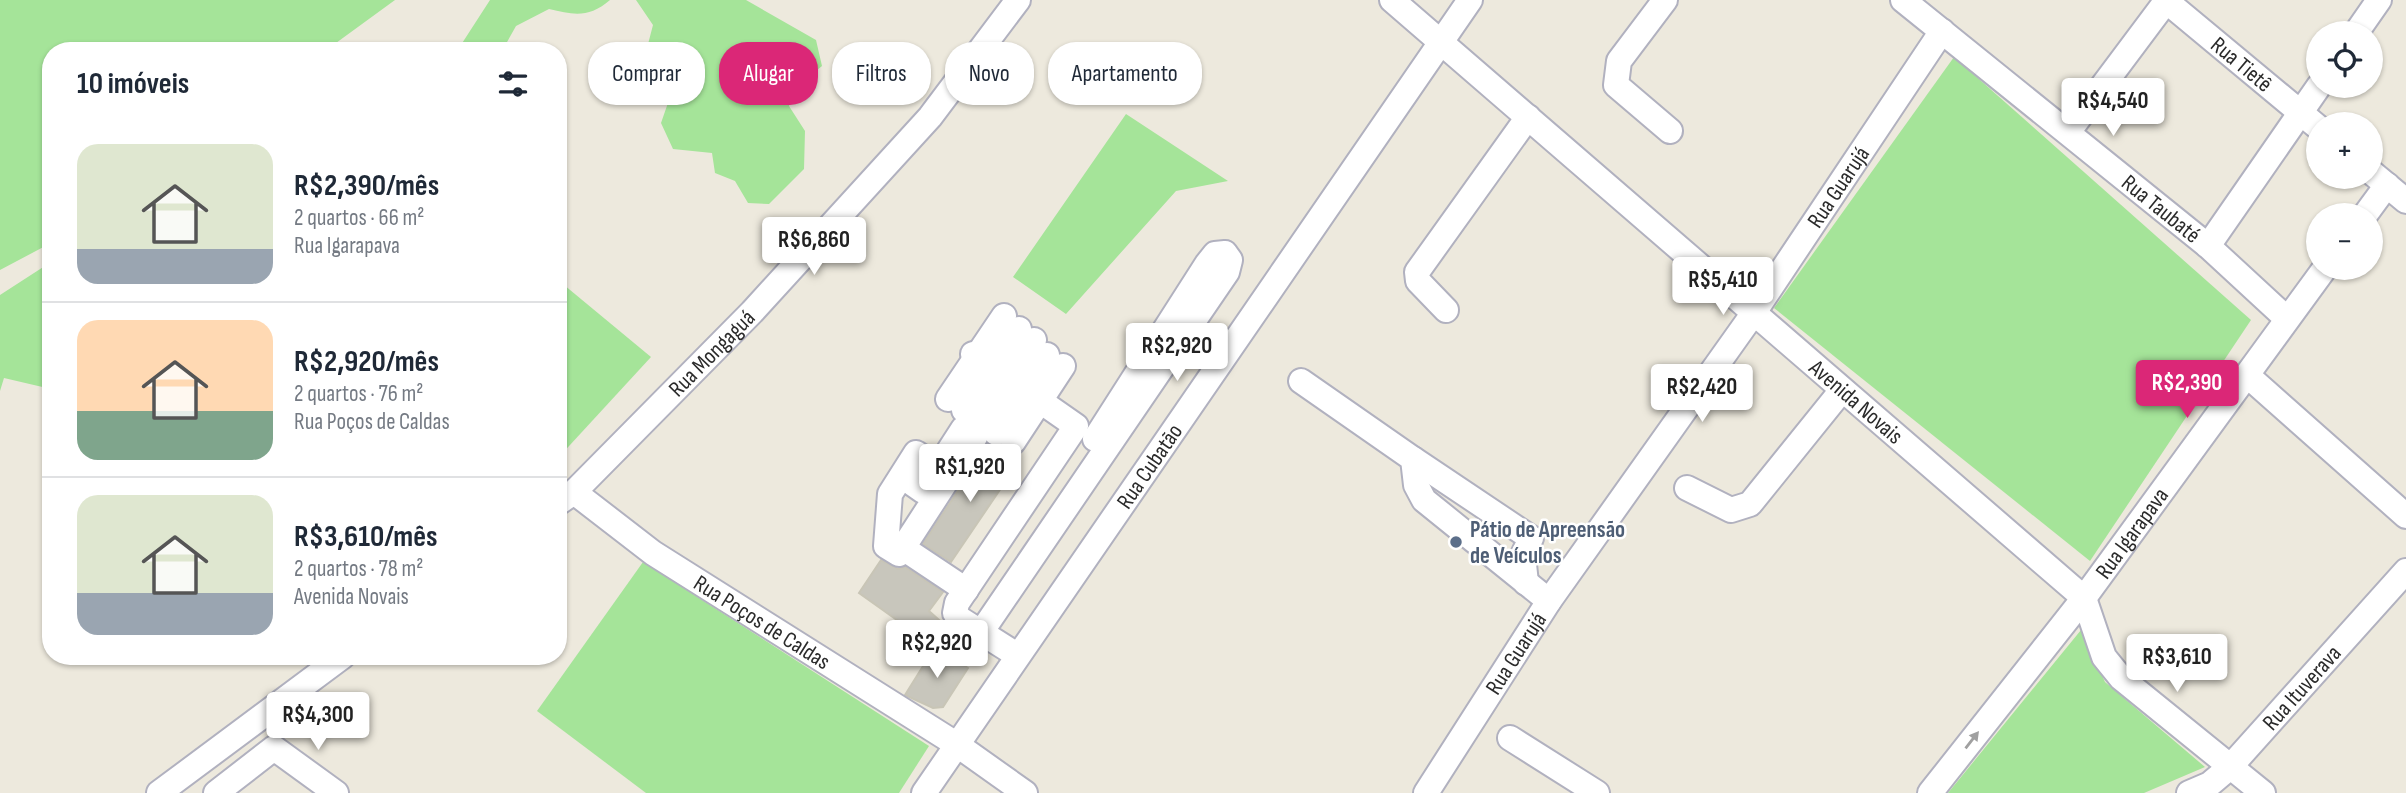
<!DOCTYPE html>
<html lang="pt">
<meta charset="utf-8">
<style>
:root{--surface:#fff;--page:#f6f6f7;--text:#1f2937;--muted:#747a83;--line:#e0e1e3;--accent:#db2777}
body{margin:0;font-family:"Sofia Sans Condensed",sans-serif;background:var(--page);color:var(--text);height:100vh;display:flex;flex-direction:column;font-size:26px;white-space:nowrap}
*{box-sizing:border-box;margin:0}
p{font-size:23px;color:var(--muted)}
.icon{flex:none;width:38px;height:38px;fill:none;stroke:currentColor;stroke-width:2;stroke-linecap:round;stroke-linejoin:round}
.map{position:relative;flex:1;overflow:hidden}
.sheet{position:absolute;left:42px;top:42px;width:525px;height:623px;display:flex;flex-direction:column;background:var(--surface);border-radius:28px;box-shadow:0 2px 5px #0004}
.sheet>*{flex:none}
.top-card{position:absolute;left:588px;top:42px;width:665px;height:63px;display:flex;gap:14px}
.tools{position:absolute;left:2306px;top:21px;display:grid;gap:14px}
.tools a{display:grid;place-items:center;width:77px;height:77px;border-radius:50%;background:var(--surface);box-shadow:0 2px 5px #0004;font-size:35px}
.price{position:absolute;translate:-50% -60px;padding:0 16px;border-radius:7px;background:#fff;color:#222;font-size:23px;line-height:46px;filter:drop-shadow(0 2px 4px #0008)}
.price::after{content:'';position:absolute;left:50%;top:42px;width:21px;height:16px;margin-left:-10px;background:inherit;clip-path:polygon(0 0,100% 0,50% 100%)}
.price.active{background:var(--accent);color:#fff}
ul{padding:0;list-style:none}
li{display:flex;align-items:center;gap:21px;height:175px;padding:0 35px}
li+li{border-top:2px solid var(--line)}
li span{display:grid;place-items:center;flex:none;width:196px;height:140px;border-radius:21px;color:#555}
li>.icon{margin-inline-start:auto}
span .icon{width:84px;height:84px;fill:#fffc;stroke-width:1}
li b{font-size:30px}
h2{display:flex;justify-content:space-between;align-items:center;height:84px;padding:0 35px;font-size:30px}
.chip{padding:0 24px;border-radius:28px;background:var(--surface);box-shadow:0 2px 5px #0004;font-size:24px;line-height:63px}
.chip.active{background:var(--accent);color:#fff}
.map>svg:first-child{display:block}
</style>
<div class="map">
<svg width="2406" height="793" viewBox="0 0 2406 793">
<rect width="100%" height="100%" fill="#ede9dd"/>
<!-- green -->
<g fill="#a5e499">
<path d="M 0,0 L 395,0 L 325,51 L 51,51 L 51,243 L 0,270 Z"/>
<path d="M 490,0 L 610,0 C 589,18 574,15 549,9 L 516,26 L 502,51 L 457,51 Z"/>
<path d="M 636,0 L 746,0 L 816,40 L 822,66 L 790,92 L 789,106 L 805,131 L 804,169 L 769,204 L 748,203 L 735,181 L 715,173 L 712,153 L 673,149 L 661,123 L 670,97 L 642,67 L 653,25 Z"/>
<path d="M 1954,57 L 2251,320 L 2090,561 L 1774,308 Z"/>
<path d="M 1126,114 L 1228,181 L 1176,191 L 1066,314 L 1013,277 Z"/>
<path d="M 51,262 L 51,389 L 4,378 L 0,391 L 0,295 Z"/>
<path d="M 558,280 L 651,357 L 558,458 Z"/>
<path d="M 643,562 L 929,746 L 899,793 L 646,793 L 537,711 Z"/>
<path d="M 2081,630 L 2105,682 L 2205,767 L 2144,793 L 1948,793 Z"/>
</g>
<!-- building -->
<g fill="#c8c6bc" stroke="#c8c5b6" stroke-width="2">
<path d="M 987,446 L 1016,466 L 951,562 L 923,544 Z"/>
<path d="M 881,560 L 898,569 L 905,567 L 943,592 L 929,611 L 948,628 L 935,647 L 859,593 Z"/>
<path d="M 935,647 L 968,668 L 943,707 L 933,708 L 905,695 Z"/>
</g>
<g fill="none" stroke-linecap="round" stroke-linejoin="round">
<defs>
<g id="minor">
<path id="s1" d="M 1392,0 L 2084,598 L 2104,657 L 2121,678 L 2263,793"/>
<path d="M 1665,0 L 1619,61 L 1616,85 L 1670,131"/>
<path id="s2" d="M 1903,0 L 2208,246 L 2286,318"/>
<path id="s3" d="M 2165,0 L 2319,128"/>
<path d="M 2356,33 L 2379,0"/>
<path d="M 2069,131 L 2167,0"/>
<path d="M 2371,172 L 2406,201"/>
<path d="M 2365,215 L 2387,185"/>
<path d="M 2208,246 L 2319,86"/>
<path d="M 1446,310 L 1418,281 L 1417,272 L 1528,117"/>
<path d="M 973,354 L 1076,426 L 957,603 L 955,613 L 960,619 L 1017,655"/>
<path d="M 2248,376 L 2406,516"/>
<path d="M 1301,381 L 1413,459 L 1416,485 L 1424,500 L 1549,601"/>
<path d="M 948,399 L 1004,316"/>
<path d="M 964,410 L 1019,329"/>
<path d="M 978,422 L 1034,340"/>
<path d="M 963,429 L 975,437 L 899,554 L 886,546 L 890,494 L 916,453 L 928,461 L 913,484 L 923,491 Z"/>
<path d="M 996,433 L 1047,355"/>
<path d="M 1013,442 L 1063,366"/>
<path d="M 1413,459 L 1531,538 L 1523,555 L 1526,583"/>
<path d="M 1687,488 L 1731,510 L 1750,504 L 1842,390"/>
<path id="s4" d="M 574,492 L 653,553 L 956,744 L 1025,793"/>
<path id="s5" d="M 558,503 L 574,492 L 752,312 L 930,117 L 1018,0"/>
<path d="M 903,548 L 966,590"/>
<path d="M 982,631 L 1227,272 L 1230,260 L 1225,253 L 1215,254 L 1207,264 L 1095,439"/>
<path d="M 1510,738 L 1597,793"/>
<path d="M 159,793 L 343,656"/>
<path d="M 216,793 L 274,748 L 336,793"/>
<path id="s6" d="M 924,793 L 1470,0"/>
<path id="s7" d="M 1426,793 L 1549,601 L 1753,314 L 1942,31"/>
<path id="s8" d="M 1930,793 L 2084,598 L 2325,268"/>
<path id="s9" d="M 2189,793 L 2210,784 L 2230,767 L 2406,571"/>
</g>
</defs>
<!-- minor casing -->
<use href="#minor" stroke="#b1b1bf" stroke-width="28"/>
<!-- minor -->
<use href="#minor" stroke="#fff" stroke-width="24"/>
</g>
<!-- one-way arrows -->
<defs><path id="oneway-solid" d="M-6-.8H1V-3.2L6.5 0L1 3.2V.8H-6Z" transform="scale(1.75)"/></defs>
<use fill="#a0a0a0" href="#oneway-solid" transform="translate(1972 740) rotate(-52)"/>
<!-- markers -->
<circle fill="#5c6f8a" stroke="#fff" stroke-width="2.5" cx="1456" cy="542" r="7"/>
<g text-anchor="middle" stroke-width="5" stroke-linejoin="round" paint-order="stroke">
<!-- street labels -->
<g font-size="23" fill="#2b2b2b" stroke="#fff">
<text dy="8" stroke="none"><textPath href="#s3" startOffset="100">Rua Tietê</textPath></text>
<text dy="8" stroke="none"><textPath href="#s7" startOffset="733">Rua Guarujá</textPath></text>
<text dy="8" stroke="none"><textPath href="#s2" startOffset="332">Rua Taubaté</textPath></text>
<text dy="8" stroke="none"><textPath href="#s5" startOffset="215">Rua Mongaguá</textPath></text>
<text dy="8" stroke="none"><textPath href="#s1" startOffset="614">Avenida Novais</textPath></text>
<text dy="8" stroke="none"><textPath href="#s6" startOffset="397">Rua Cubatão</textPath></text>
<text dy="8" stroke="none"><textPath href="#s8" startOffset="329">Rua Igarapava</textPath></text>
<text dy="8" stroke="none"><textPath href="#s4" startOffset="229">Rua Poços de Caldas</textPath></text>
<text dy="8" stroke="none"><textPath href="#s7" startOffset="166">Rua Guarujá</textPath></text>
<text dy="8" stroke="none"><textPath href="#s9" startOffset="156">Rua Ituverava</textPath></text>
</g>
<!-- service labels -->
<g font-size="23" font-weight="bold" fill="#4e5e75" stroke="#fff" text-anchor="start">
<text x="1470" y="537">Pátio de Apreensão<tspan x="1470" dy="26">de Veículos</tspan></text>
</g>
</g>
</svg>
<div class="tools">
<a><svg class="icon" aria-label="locate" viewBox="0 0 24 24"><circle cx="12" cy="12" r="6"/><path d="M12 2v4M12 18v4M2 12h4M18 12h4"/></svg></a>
<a>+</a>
<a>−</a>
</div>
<b class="price" style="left:2113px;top:138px">R$4,540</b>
<b class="price" style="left:814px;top:277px">R$6,860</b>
<b class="price" style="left:1723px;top:317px">R$5,410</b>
<b class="price" style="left:1177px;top:383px">R$2,920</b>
<b class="price active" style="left:2187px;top:420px">R$2,390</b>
<b class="price" style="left:1702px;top:424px">R$2,420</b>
<b class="price" style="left:970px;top:504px">R$1,920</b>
<b class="price" style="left:937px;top:680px">R$2,920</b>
<b class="price" style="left:2177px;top:694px">R$3,610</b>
<b class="price" style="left:318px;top:752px">R$4,300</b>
<div class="top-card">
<a class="chip">Comprar</a>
<a class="chip active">Alugar</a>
<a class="chip">Filtros</a>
<a class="chip">Novo</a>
<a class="chip">Apartamento</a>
</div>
<section class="sheet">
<h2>10 imóveis<svg class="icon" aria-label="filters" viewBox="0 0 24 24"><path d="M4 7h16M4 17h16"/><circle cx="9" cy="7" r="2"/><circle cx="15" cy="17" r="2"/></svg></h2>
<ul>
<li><span style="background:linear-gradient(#dfe7d0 75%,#9aa5b1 0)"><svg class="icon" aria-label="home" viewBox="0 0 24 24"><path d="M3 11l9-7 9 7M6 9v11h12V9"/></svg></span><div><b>R$2,390/mês</b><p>2 quartos · 66 m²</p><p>Rua Igarapava</p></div></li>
<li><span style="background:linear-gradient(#ffd9b3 65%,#7fa58c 0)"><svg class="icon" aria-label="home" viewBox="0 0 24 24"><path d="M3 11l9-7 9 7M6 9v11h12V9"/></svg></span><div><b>R$2,920/mês</b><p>2 quartos · 76 m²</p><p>Rua Poços de Caldas</p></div></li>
<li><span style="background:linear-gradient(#dfe7d0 70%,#9aa5b1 0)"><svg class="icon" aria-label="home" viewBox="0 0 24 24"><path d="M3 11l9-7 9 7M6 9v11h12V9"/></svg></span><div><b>R$3,610/mês</b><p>2 quartos · 78 m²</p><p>Avenida Novais</p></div></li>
</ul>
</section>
</div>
